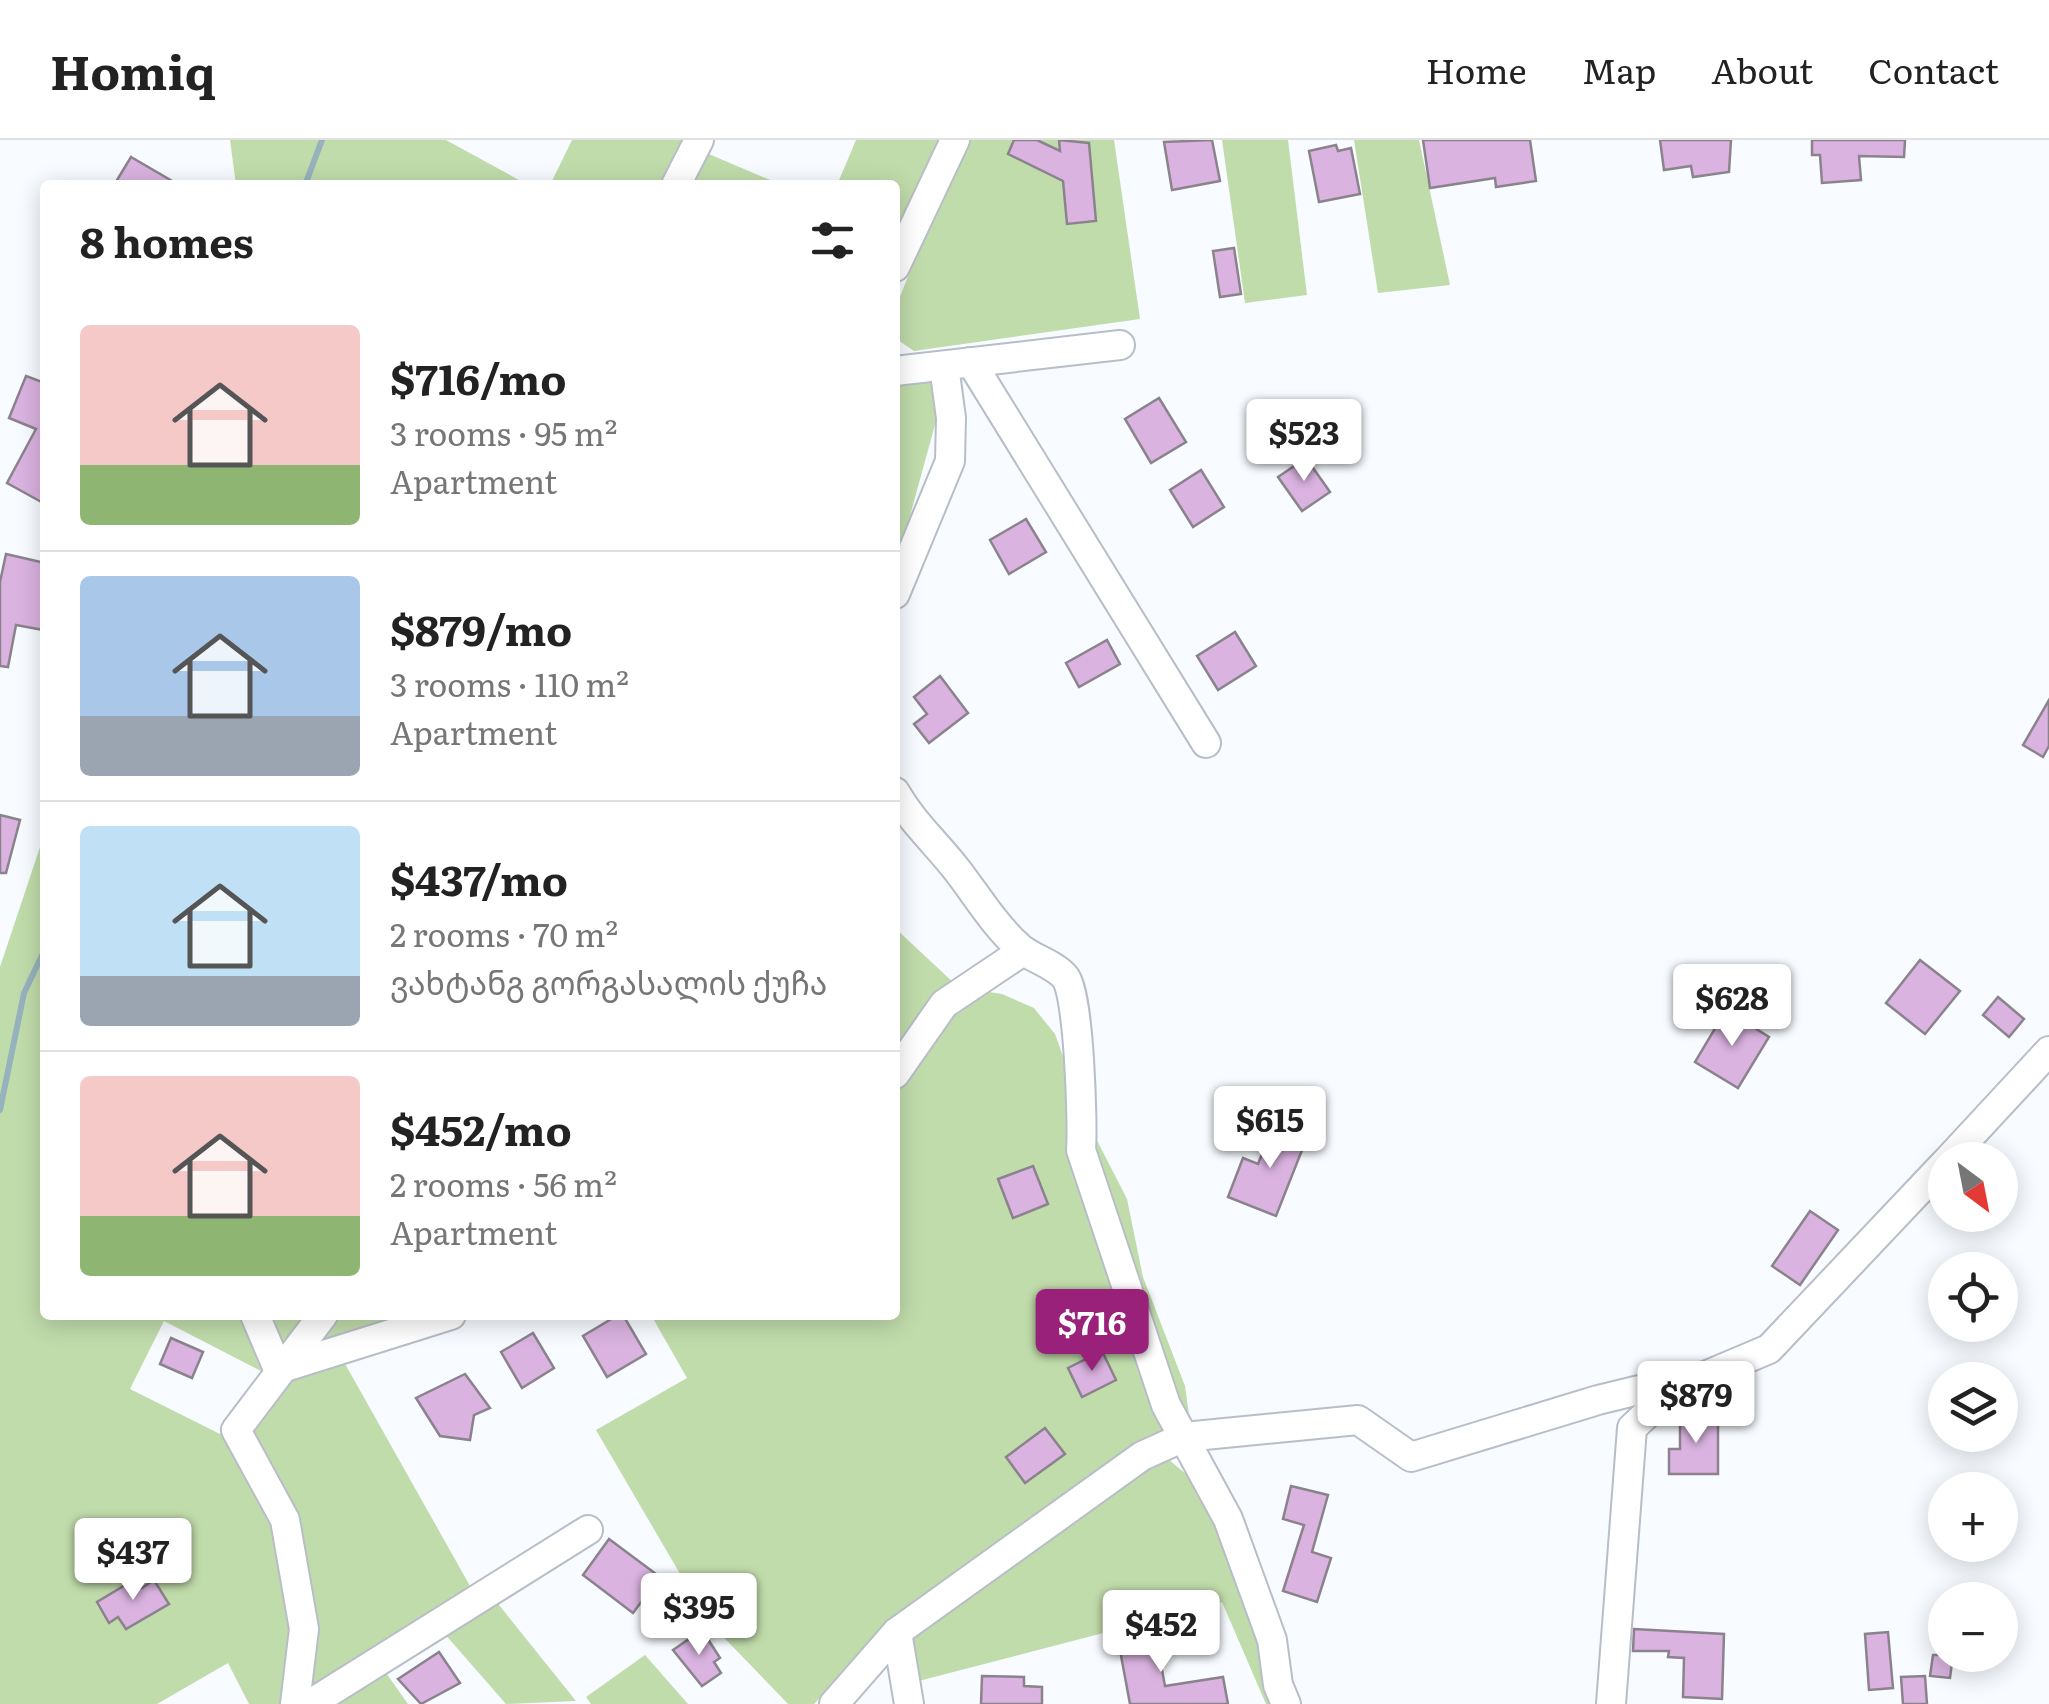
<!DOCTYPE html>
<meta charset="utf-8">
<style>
:root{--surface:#fff;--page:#f6f6f6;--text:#222;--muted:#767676;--line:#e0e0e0;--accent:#9a217a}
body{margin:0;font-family:Literata,"Noto Sans Georgian",serif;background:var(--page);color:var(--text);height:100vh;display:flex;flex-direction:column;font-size:38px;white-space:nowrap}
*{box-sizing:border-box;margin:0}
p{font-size:32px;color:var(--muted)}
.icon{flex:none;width:55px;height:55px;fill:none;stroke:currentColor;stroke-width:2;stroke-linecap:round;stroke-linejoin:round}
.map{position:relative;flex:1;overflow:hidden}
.panel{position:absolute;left:40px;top:40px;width:860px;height:1140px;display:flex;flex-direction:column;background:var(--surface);border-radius:10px;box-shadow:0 5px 25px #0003}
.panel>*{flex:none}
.needle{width:65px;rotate:148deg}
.buttons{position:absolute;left:1928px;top:1002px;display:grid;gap:20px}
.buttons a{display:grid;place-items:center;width:90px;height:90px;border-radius:50%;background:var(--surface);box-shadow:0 5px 25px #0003;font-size:50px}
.price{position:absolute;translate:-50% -85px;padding:0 22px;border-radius:10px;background:#fff;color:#222;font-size:32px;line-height:65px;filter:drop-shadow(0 2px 5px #0008)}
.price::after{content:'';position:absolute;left:50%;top:60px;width:30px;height:22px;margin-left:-15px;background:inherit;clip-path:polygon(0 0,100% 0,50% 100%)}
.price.active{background:var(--accent);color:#fff}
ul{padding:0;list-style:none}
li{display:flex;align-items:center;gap:30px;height:250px;padding:0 40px}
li+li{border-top:2px solid var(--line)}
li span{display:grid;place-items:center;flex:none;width:280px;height:200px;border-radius:10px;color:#555}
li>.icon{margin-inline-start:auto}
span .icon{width:120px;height:120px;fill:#fffc;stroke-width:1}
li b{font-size:42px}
h2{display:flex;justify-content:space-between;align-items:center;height:120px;padding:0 40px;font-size:42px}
header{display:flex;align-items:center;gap:60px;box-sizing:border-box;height:140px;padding:0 50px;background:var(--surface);border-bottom:2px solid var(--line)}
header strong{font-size:48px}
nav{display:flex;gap:55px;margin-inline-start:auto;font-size:35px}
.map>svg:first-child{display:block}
</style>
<header>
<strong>Homiq</strong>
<nav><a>Home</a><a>Map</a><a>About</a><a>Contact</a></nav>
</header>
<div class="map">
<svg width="2049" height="1564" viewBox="0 0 2049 1564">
<rect width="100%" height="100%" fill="#f8fbff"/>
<!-- green -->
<g fill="#c1dcab">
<path d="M 230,0 L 446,0 L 528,45 L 236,45 Z"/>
<path d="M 572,0 L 690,0 L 667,45 L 550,45 Z"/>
<path d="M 856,0 L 942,0 L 895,119 L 895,45 L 837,45 Z"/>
<path d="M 963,0 L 1114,0 L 1140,179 L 914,211 L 895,198 L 895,169 Z"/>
<path d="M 1222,0 L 1288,0 L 1307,155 L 1245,163 Z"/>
<path d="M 1354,0 L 1419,0 L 1450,145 L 1378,153 Z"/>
<path d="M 704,12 L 782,45 L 688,45 Z"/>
<path d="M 895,226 L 951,226 L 904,398 L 895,415 Z"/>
<path d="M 45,692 L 45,1175 L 266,1175 L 267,1221 L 261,1231 L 164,1181 L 130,1249 L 222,1295 L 277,1382 L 298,1488 L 290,1564 L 249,1564 L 228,1523 L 157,1564 L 0,1564 L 0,827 Z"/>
<path d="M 895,788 L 956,845 L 895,918 Z"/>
<path d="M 976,850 L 1002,854 L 1034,868 L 1055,894 L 1084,975 L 1127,1059 L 1143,1137 L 1185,1246 L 1190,1282 L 899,1474 L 814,1564 L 788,1564 L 707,1480 L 596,1290 L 687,1238 L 651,1175 L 895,1175 L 895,943 L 911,916 Z"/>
<path d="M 274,1175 L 440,1175 L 279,1225 Z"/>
<path d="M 344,1222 L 474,1453 L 302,1561 L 310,1492 L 243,1292 L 282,1236 Z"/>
<path d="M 1163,1315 L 1202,1347 L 1263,1499 L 1277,1564 L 1266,1564 L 1222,1462 L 911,1543 L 903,1496 Z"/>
<path d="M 495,1460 L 576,1561 L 506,1564 L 443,1492 Z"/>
<path d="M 645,1515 L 688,1564 L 591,1564 L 586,1557 Z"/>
<path d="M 384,1530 L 408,1564 L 323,1564 Z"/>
</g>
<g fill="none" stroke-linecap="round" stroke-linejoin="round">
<!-- stream -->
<g stroke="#96b3bd" stroke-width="6">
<path d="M 305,45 L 322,0"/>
<path d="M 0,970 L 24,853 L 45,809"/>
</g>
</g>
<!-- building -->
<g fill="#dab3e0" stroke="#8b838c" stroke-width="2.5">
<path d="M 1014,0 L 1037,0 L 1060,11 L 1059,0 L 1089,3 L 1096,81 L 1067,84 L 1063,41 L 1008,14 Z"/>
<path d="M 1212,0 L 1220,41 L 1172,50 L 1164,2 Z"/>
<path d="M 1423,0 L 1530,0 L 1536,41 L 1496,47 L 1495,38 L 1430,48 Z"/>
<path d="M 1660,0 L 1731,0 L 1729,32 L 1693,37 L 1691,26 L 1664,30 Z"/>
<path d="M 1812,0 L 1905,0 L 1904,17 L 1859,16 L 1861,40 L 1822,43 L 1820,15 L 1812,15 Z"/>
<path d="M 1336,5 L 1338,11 L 1351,8 L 1360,54 L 1319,62 L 1309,11 Z"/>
<path d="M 131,17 L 179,45 L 114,45 Z"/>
<path d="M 1234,108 L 1241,154 L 1220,157 L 1213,111 Z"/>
<path d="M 26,236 L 45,243 L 45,364 L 7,343 L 36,289 L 9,278 Z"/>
<path d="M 1159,258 L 1186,302 L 1151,323 L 1125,279 Z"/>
<path d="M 1306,318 L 1330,352 L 1302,371 L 1278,337 Z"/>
<path d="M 1201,330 L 1224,367 L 1193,387 L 1170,350 Z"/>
<path d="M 1026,379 L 1046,412 L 1009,434 L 990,400 Z"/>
<path d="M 6,414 L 45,423 L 43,490 L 16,485 L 8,527 L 0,526 L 0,442 Z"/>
<path d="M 1235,492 L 1256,526 L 1218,550 L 1197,516 Z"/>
<path d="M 1107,500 L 1120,524 L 1079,547 L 1066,523 Z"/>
<path d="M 940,536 L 968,573 L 929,603 L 914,584 L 927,574 L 914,557 Z"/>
<path d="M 2049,560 L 2049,606 L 2043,617 L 2023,605 Z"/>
<path d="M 0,675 L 20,680 L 6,733 L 0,733 Z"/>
<path d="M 1920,820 L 1960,851 L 1925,894 L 1886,863 Z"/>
<path d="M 1998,857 L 2024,879 L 2009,897 L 1983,875 Z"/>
<path d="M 1726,870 L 1769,897 L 1738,948 L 1695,922 Z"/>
<path d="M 1275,982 L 1308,995 L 1276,1076 L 1228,1057 L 1243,1018 L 1258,1024 Z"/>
<path d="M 1033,1026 L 1048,1064 L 1013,1078 L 998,1039 Z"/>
<path d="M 1810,1071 L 1838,1090 L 1800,1145 L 1772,1126 Z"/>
<path d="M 618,1175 L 623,1175 L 646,1214 L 607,1237 L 583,1196 Z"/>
<path d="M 533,1193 L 554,1228 L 522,1248 L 501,1212 Z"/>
<path d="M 171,1198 L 203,1212 L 192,1238 L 160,1224 Z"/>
<path d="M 1102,1211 L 1116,1240 L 1082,1257 L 1068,1228 Z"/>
<path d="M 465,1234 L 490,1268 L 474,1275 L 470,1300 L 440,1296 L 416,1258 Z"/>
<path d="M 1680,1274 L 1718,1275 L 1718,1334 L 1669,1334 L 1669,1309 L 1680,1309 Z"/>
<path d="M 1045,1288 L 1065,1314 L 1025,1343 L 1006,1317 Z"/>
<path d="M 1291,1346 L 1328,1355 L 1312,1412 L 1331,1418 L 1317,1462 L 1283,1451 L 1304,1385 L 1283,1379 Z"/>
<path d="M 609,1399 L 660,1437 L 633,1473 L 583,1435 Z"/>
<path d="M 137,1438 L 142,1448 L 154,1440 L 169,1464 L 126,1489 L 118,1477 L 109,1483 L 97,1462 Z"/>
<path d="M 1154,1487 L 1165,1546 L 1223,1537 L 1228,1564 L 1130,1564 L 1117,1494 Z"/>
<path d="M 1634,1489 L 1724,1494 L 1722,1559 L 1683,1557 L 1684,1518 L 1668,1517 L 1669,1511 L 1633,1511 Z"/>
<path d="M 702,1490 L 720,1518 L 714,1522 L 721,1533 L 702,1546 L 673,1510 Z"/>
<path d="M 1888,1492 L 1893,1548 L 1869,1550 L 1865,1494 Z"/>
<path d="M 439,1512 L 460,1543 L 421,1564 L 398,1539 Z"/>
<path d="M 1933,1515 L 1953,1515 L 1950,1538 L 1930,1536 Z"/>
<path d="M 982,1536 L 1024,1537 L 1024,1546 L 1042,1547 L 1042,1564 L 981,1564 Z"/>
<path d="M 1925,1536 L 1927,1564 L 1903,1564 L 1901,1537 Z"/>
</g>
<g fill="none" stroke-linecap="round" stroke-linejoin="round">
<defs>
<g id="minor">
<path d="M 676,45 L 699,0"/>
<path d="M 895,127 L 955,0"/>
<path d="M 971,222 L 1206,603"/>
<path d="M 895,231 L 1120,205"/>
<path d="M 895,454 L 950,321 L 951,278 L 944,226"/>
<path d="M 895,652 C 912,682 936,703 957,730 C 978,757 994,785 1020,808 C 1033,819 1054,824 1065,837 C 1079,851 1083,985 1081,1010 L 1166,1265 L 1228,1379 L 1272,1500 L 1278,1545 L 1286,1564"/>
<path d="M 895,934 L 944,864 L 1023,811"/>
<path d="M 1948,1020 L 2049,911"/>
<path d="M 255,1175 L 278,1229"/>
<path d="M 279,1229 L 451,1175"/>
<path d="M 897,1492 L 909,1564"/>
<path d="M 295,1564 L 304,1489 L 285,1380 L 236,1290 L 323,1175"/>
<path d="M 310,1564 L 588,1390"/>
<path d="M 834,1564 L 897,1492 L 1142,1316 L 1184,1297 L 1358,1280 L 1411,1317 L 1598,1260 L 1639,1250 L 1672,1250 L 1769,1209 L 1945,1023"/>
<path d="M 1611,1564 L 1632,1288 L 1672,1250"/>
</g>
</defs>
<!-- minor casing -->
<use href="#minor" stroke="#b8bec7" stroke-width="32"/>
<!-- minor -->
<use href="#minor" stroke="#fff" stroke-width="28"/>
</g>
</svg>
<div class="buttons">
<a><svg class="needle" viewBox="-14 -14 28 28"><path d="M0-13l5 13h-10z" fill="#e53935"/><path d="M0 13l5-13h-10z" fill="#767676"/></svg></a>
<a><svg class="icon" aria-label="locate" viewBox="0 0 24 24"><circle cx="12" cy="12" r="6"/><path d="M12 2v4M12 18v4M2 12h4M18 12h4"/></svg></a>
<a><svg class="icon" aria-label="layers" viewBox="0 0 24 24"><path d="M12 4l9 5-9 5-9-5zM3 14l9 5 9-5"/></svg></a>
<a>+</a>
<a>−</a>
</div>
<b class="price" style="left:1304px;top:344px">$523</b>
<b class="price" style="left:1732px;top:909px">$628</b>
<b class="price" style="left:1270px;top:1031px">$615</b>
<b class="price active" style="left:1092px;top:1234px">$716</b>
<b class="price" style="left:1696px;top:1306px">$879</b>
<b class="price" style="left:133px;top:1463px">$437</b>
<b class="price" style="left:699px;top:1518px">$395</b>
<b class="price" style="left:1161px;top:1535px">$452</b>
<section class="panel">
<h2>8 homes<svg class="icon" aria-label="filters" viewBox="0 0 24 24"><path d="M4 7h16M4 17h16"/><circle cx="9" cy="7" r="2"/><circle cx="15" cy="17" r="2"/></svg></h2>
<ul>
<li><span style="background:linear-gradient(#f6c9c9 70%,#8fb573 0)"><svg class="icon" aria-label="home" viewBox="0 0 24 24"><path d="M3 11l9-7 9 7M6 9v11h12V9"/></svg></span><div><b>$716/mo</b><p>3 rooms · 95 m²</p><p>Apartment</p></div></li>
<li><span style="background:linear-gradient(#a9c7e8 70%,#9aa5b1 0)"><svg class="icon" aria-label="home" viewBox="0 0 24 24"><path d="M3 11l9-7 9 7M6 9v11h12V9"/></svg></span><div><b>$879/mo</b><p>3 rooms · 110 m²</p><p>Apartment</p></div></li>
<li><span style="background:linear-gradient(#bfe0f5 75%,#9aa5b1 0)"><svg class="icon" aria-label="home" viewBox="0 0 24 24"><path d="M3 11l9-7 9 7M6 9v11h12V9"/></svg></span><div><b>$437/mo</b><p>2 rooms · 70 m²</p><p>ვახტანგ გორგასალის ქუჩა</p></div></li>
<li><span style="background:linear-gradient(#f6c9c9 70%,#8fb573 0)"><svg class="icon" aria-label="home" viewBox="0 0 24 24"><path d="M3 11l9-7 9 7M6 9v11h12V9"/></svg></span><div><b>$452/mo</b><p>2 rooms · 56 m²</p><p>Apartment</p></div></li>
</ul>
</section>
</div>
